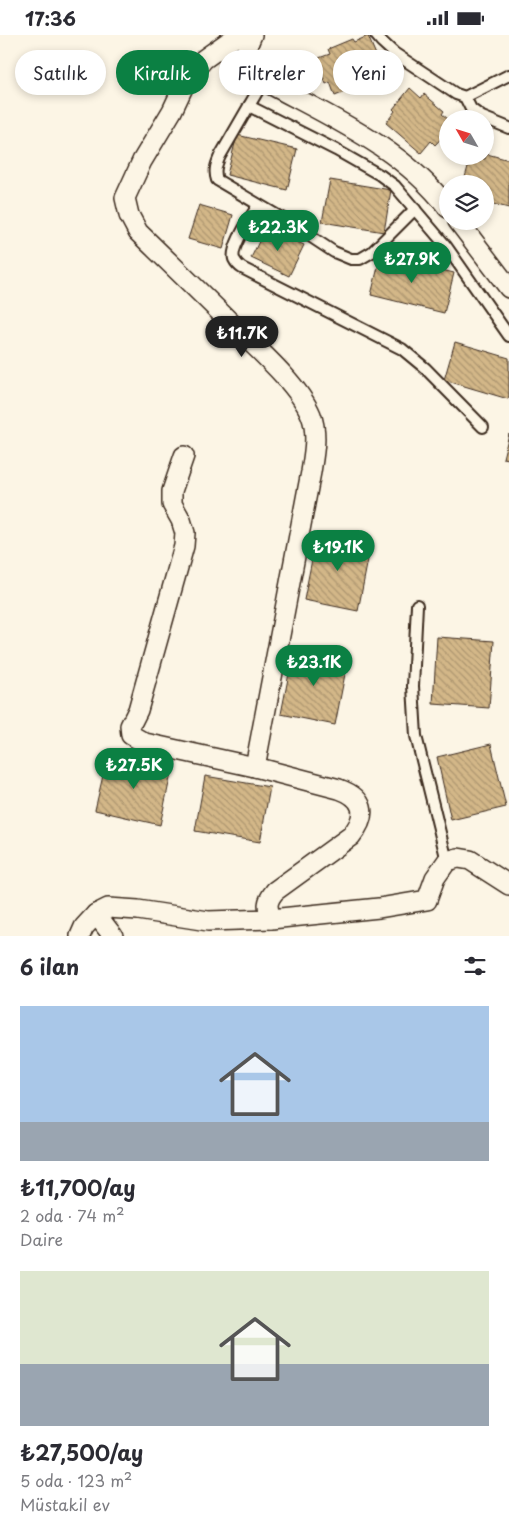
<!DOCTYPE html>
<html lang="tr">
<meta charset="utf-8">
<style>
:root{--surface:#fff;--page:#f7f7f7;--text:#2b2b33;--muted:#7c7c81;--accent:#0b8043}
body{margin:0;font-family:"Playpen Sans",sans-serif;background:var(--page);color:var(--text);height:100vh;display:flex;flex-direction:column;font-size:19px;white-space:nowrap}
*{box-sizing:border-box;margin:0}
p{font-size:16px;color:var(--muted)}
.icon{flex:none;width:28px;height:28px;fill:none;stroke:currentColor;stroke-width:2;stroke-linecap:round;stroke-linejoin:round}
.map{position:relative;height:901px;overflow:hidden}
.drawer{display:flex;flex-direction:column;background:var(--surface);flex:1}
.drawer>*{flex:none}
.guide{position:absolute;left:15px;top:15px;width:480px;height:45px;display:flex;gap:10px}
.needle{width:32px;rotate:309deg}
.fabs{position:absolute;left:439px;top:75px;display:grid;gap:10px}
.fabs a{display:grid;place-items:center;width:55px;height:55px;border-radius:50%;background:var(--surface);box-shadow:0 2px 8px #0003;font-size:25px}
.price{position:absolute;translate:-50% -42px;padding:0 11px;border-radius:18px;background:var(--accent);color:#fff;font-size:16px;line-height:32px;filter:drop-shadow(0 1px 2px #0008)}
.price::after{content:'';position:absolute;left:50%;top:30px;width:15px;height:11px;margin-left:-8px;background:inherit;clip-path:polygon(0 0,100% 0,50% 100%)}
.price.on{background:#222;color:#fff}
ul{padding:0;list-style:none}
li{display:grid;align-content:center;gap:10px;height:265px;padding:0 20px}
li span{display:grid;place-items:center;height:155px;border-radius:0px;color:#555}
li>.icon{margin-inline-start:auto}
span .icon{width:90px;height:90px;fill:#fffc;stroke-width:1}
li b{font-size:21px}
h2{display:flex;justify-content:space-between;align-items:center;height:60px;padding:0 20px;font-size:21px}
.tag{padding:0 18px;border-radius:22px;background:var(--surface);box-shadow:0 2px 8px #0003;font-size:18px;line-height:45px}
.tag.on{background:var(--accent);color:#fff}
.status{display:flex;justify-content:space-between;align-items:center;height:35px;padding:0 25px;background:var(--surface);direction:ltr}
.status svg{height:14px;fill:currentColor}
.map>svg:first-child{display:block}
</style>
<div class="status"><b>17:36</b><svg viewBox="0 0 49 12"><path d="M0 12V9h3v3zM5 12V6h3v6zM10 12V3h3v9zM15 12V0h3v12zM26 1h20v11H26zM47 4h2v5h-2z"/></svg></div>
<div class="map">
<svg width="509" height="901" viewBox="0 0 509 901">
<defs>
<pattern id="building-back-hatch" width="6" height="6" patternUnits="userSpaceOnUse" patternTransform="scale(1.25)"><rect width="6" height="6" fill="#d3b788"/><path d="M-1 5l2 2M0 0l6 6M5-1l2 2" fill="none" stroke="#ac956f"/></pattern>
</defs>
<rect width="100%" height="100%" fill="#fcf5e5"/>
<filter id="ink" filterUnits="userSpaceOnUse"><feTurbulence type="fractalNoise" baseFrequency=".02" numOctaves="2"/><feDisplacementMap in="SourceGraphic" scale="10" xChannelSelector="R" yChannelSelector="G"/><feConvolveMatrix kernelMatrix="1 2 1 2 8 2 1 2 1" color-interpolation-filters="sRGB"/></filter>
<g filter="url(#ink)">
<!-- building -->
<g fill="url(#building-back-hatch)" stroke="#3b2a1e">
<path d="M 368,1 L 379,27 L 373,29 L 379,43 L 335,61 L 330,47 L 326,49 L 316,24 L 330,19 L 328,14 L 352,4 L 354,7 Z"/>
<path d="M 410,53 L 421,63 L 424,59 L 444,76 L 442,79 L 448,84 L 448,96 L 435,110 L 431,106 L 421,118 L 386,88 L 395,76 L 393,74 Z"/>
<path d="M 237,100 L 297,114 L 287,155 L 227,140 Z"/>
<path d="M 487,119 L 509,125 L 509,173 L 485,167 L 485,149 L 467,149 L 468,146 L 464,146 L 471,121 L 485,124 Z"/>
<path d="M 330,145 L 391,155 L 384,197 L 322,187 Z"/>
<path d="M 199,170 L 233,180 L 223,214 L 188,204 Z"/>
<path d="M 266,192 L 304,210 L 289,241 L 251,223 Z"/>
<path d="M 381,220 L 454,238 L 444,278 L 371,260 Z"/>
<path d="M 455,307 L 509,323 L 509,360 L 508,364 L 444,345 Z"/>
<path d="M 509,399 L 509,424 L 503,423 Z"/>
<path d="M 317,499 L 371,509 L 358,576 L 304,565 Z"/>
<path d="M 437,602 L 494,606 L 489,673 L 433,669 Z"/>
<path d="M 294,613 L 348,624 L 335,690 L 281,679 Z"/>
<path d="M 491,709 L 506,772 L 451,785 L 437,722 Z"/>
<path d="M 108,719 L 172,734 L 160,790 L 95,775 Z"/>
<path d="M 205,741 L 270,752 L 260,807 L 195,796 Z"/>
</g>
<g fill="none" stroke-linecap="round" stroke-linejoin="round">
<defs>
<g id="service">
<path d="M 376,0 L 381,6 L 394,18 L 456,59 L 465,62 L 509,40"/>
<path d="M 264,45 L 220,121 C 216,130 214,136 217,145 L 290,188 L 334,217 L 351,224 L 360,224 L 372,217 L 415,174"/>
<path d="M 465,62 L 471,74 L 482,82 L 509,93"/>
<path d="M 249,71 L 336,115 L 380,140 L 395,151 L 446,211 L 509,301"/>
<path d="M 258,170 C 252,181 230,212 234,224 C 236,228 239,231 242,233 L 402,314 L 425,333 L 483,392"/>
<path d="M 417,570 L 413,651 L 416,701 L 447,826"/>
</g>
<g id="minor">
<path d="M 238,0 L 204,24 L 187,44 L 172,76 L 142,126 L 125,163 L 129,180 L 138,197 C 172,230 206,263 239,296 C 262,318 299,351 311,380 C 318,398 314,418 311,437 L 255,732"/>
<path d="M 252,0 C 240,25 248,34 268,48 C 332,83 402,113 448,173"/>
<path d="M 458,186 L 509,253"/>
<path d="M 184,421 L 172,456 L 172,469 L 181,485 L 185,498 L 184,511 L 138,675 L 130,691 L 131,700 L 145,708 L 255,732 L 339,754 C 364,763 369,779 351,801 L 275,856 C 266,867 267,871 271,884"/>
<path d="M 96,879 L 113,901"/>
<path d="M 80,901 L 84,892 L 96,879 L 108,873 L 138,875 L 208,886 L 271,884 L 379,873 L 427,865 L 435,843 L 447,826 L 458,823 L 470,825 L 509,850"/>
</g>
</defs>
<!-- service casing -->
<use href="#service" stroke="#3b2a1e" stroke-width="14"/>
<!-- minor casing -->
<use href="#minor" stroke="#3b2a1e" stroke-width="22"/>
<!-- service -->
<use href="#service" stroke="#fcf5e5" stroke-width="10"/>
<!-- minor -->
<use href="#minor" stroke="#fcf5e5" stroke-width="19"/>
</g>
</g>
</svg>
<div class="fabs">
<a><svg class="needle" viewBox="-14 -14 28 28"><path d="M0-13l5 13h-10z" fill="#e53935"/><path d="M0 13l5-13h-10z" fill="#7c7c81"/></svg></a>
<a><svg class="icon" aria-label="layers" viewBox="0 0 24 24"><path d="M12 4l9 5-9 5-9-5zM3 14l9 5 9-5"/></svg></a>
</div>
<b class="price" style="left:278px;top:217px">₺22.3K</b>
<b class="price" style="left:412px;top:249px">₺27.9K</b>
<b class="price on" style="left:242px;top:323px">₺11.7K</b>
<b class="price" style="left:338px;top:537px">₺19.1K</b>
<b class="price" style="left:314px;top:652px">₺23.1K</b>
<b class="price" style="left:134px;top:755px">₺27.5K</b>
<div class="guide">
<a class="tag">Satılık</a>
<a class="tag on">Kiralık</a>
<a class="tag">Filtreler</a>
<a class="tag">Yeni</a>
</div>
</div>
<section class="drawer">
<h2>6 ilan<svg class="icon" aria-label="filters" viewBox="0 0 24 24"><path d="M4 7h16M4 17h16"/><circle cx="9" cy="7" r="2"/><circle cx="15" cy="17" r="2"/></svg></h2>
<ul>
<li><span style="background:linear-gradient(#a9c7e8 75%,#9aa5b1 0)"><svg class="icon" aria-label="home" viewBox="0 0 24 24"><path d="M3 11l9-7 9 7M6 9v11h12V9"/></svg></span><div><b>₺11,700/ay</b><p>2 oda · 74 m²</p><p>Daire</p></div></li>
<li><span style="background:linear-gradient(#dfe7d0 60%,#9aa5b1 0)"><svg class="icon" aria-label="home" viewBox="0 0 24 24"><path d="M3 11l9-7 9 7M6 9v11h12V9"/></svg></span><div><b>₺27,500/ay</b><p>5 oda · 123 m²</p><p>Müstakil ev</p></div></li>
</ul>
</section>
